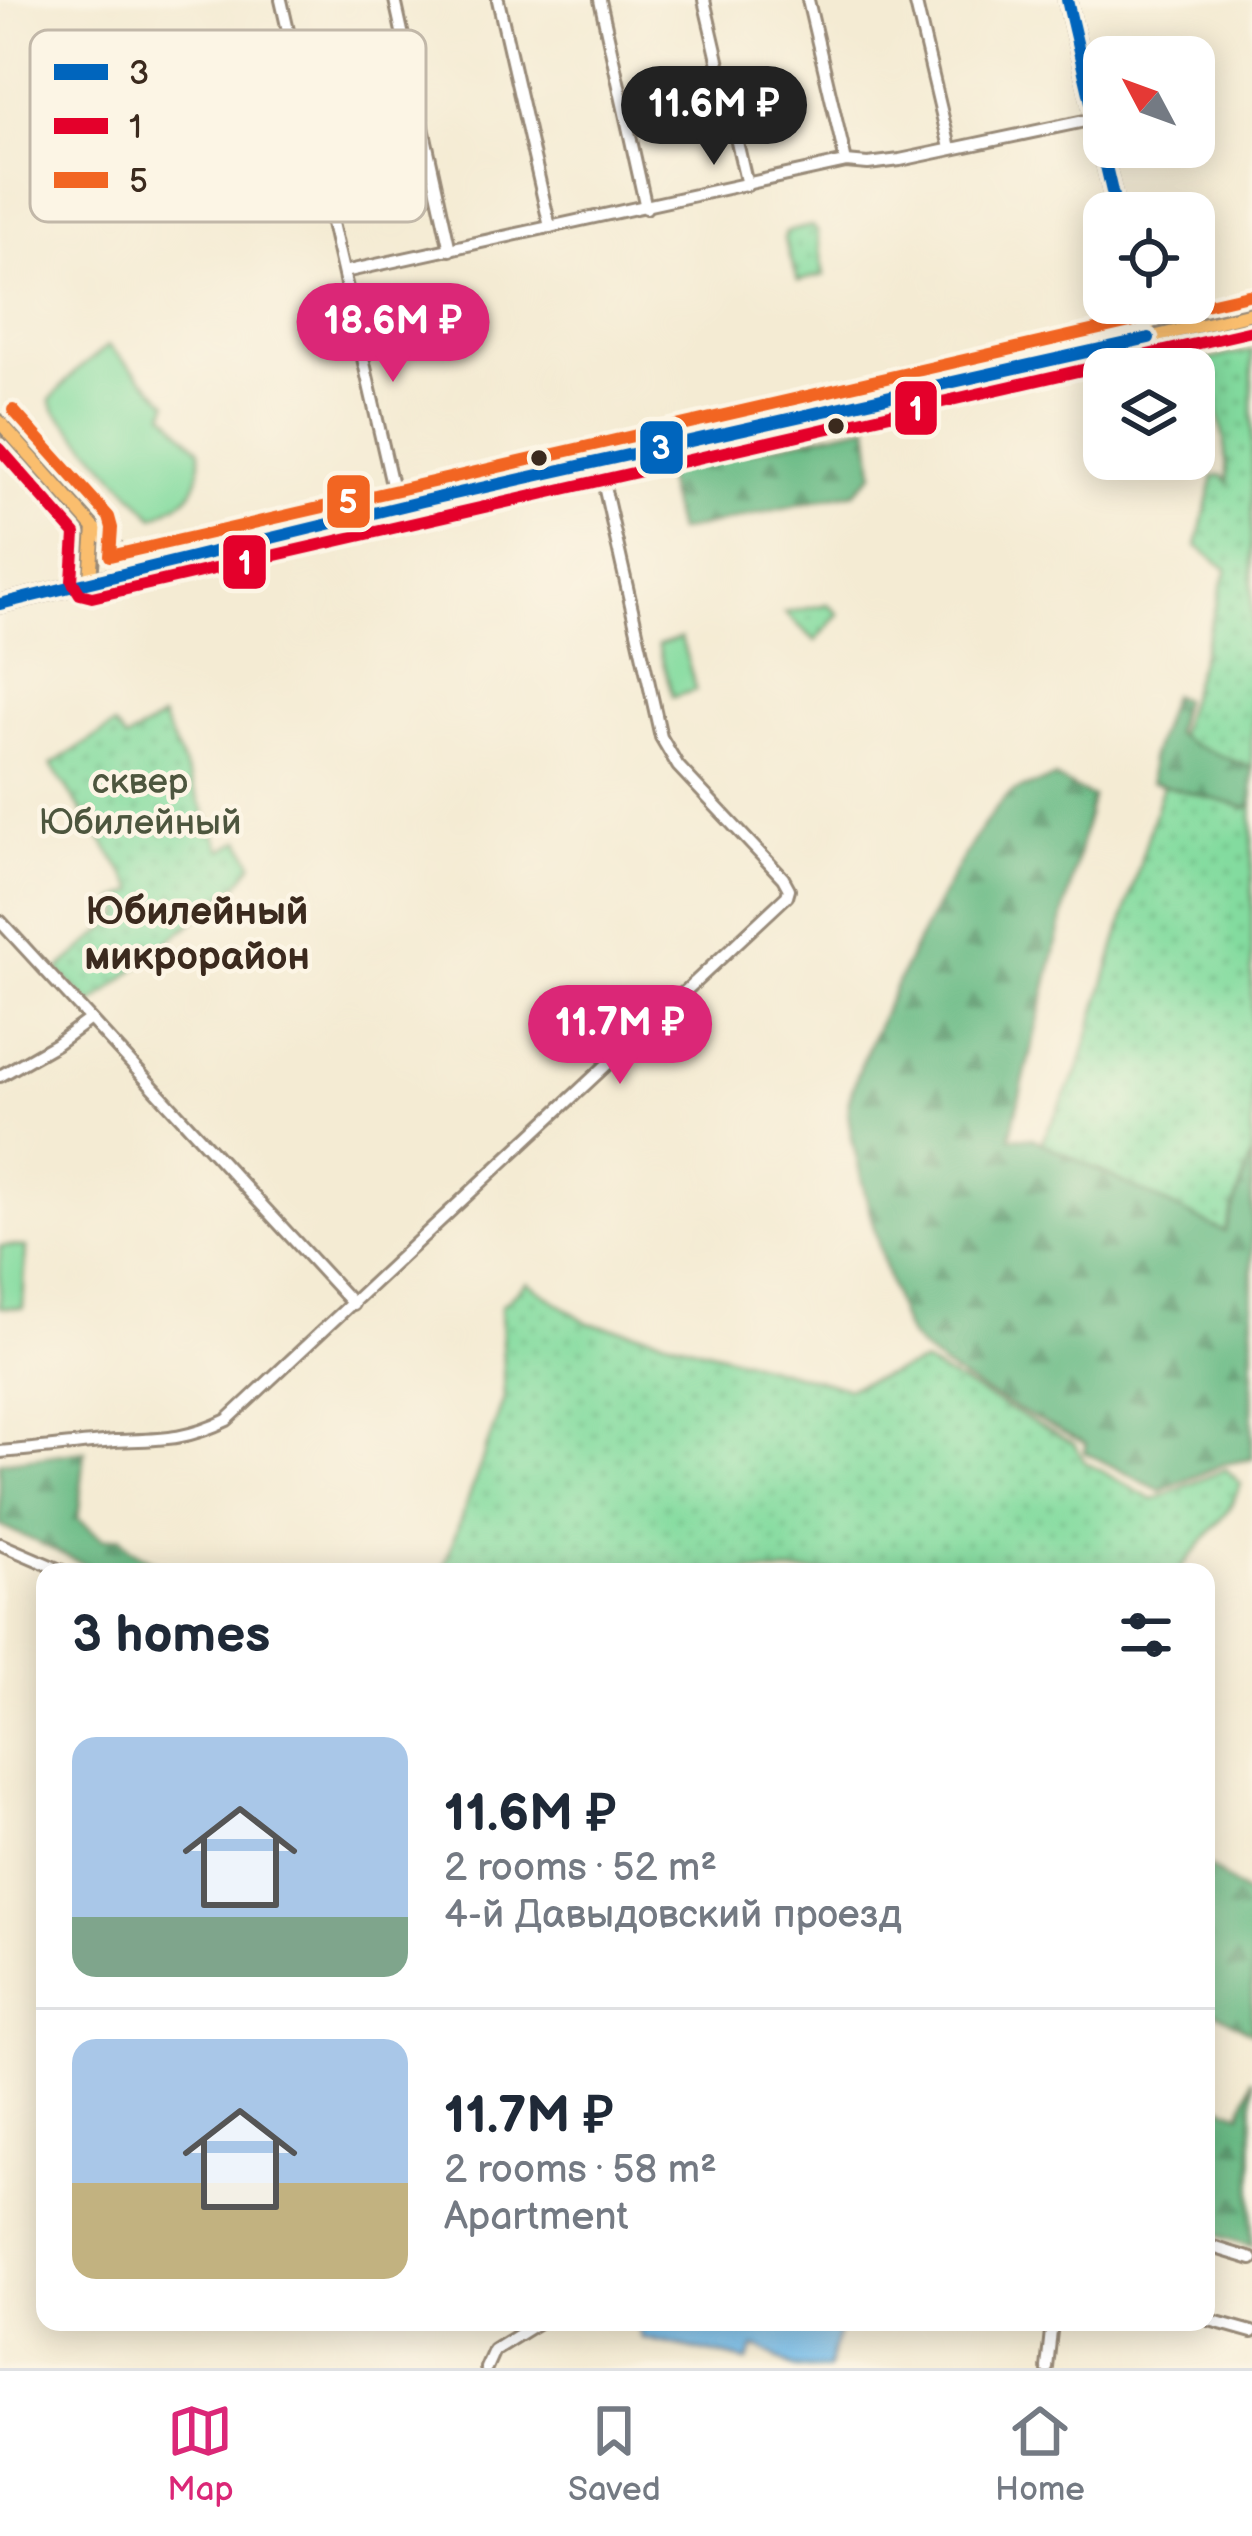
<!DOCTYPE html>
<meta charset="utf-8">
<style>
:root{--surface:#fff;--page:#f6f6f7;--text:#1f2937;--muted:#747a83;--line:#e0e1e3;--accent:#db2777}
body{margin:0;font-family:"Balsamiq Sans",sans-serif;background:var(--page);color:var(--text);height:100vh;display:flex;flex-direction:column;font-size:45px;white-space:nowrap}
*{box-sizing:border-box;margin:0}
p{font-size:39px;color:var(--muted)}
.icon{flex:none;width:66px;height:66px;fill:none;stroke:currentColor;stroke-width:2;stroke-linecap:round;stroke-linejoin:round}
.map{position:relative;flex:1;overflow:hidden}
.panel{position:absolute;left:36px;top:1563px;width:1179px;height:768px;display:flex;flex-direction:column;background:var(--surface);border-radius:24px;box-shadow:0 6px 30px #0003}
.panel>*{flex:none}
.needle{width:78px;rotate:311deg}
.tools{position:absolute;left:1083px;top:36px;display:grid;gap:24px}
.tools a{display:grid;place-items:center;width:132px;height:132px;border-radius:24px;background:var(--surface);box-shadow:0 6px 30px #0003;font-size:60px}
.price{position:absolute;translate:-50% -102px;padding:0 27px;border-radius:42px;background:var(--accent);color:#fff;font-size:39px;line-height:78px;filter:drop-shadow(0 3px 6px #0008)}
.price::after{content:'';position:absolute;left:50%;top:72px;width:36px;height:27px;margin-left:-18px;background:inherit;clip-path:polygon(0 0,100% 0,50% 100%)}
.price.active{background:#222;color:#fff}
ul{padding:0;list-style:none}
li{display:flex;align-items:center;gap:36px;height:300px;padding:0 36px}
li+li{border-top:3px solid var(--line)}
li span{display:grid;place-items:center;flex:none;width:336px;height:240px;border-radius:24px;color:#555}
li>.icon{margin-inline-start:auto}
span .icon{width:144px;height:144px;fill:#fffc;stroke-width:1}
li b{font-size:51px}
h2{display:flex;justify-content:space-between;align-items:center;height:144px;padding:0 36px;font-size:51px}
.tab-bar{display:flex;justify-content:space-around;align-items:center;height:168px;border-top:3px solid var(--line);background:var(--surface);font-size:33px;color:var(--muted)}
.tab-bar a{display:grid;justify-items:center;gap:6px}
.tab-bar .active{color:var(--accent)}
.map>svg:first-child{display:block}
</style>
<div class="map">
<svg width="1252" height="2368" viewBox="0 0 1252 2368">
<defs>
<pattern id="green-dots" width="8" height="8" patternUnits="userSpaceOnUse" patternTransform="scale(3)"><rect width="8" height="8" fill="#83db9f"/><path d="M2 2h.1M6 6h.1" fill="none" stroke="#72bc88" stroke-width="1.8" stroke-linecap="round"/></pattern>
<pattern id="forest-firs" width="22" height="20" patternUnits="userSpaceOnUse" patternTransform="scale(3)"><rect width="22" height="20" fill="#6abb86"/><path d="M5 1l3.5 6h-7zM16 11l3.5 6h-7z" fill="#58986d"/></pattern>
</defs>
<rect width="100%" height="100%" fill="#fcf5e5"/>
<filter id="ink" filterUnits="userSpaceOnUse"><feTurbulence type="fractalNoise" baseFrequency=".00833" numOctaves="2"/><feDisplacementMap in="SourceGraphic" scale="24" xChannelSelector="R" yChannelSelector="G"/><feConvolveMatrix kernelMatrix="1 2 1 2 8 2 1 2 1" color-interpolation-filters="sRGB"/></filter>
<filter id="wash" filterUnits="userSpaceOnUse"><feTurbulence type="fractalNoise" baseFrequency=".004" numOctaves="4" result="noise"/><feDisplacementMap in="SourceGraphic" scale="48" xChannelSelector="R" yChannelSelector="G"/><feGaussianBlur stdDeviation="2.7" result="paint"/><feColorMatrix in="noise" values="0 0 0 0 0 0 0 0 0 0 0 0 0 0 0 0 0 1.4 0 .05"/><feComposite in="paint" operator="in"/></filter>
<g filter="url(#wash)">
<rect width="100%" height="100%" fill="#f4ebd3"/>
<!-- green -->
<g fill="url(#green-dots)" stroke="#5f825e" stroke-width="3">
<path d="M 812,226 L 817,231 L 824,275 L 798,281 L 784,239 L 786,232 Z"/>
<path d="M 1252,350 L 1252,1384 L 1161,1491 L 1085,1452 L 1086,1444 L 955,1374 L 935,1350 L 1079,1069 L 1227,569 L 1197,546 L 1214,476 L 1221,475 L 1228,482 L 1224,439 L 1207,360 Z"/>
<path d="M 828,604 L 839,614 L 816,641 L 785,613 Z"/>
<path d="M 162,718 L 222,850 L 241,840 L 253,863 L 237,886 L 91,1005 L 58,970 L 123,914 L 115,901 L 136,891 L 51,765 L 114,726 L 126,740 Z"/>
<path d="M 527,1282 L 588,1323 L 647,1334 L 847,1388 L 923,1363 L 1074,1444 L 1085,1462 L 1153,1500 L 1226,1469 L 1241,1484 L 1229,1509 L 1178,1572 L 442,1572 L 504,1399 L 501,1306 Z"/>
</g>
<!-- forest -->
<g fill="url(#forest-firs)" stroke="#527252" stroke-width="3">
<path d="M 869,425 L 874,473 L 855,492 L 677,532 L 663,470 Z"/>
<path d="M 1171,695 L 1182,699 L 1174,733 L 1191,744 L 1252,768 L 1252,804 L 1247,808 L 1151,782 L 1150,760 Z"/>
<path d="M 1055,778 L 1092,797 L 1010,1137 L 1032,1138 L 1225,1232 L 1252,1154 L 1252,1459 L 1224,1464 L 1161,1491 L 1085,1452 L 1086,1444 C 1038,1418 938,1377 908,1334 C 895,1315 845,1126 848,1106 C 856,1057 973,816 1012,793 C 1024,786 1041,783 1055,778 Z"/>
<path d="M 85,1451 L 78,1519 L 103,1539 L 120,1537 L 129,1548 L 172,1572 L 101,1572 L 0,1525 L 0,1462 Z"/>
<path d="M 1206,1864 L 1252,1899 L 1252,2033 L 1206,2006 Z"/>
<path d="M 1206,2060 L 1210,2065 L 1206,2100 L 1241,2114 L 1252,2078 L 1252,2246 L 1206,2232 Z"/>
</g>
<!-- pitch -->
<g fill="#83db9f" stroke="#5f825e" stroke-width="3">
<path d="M 108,346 L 168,402 L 165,413 L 200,450 C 201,492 190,499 154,517 L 55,411 L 50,400 L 76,371 Z"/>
<path d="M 681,638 L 696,690 L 673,697 L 658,645 Z"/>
<path d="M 0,1246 L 26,1247 L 23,1308 L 0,1307 Z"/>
</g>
<!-- water -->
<path fill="#75beed" stroke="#587486" stroke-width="3" d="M 636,2322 L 841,2322 L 828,2368 C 817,2368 804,2368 794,2367 C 779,2362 772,2350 755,2347 L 748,2361 L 642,2338 Z"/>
</g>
<g filter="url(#ink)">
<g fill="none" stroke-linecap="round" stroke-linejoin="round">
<defs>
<g id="minor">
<path d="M 281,0 L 397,507"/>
<path d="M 395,0 L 450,250"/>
<path d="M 498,0 L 550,227"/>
<path d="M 600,0 L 646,208"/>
<path d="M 704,0 L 747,185"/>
<path d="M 808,0 L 846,162"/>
<path d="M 915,0 L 950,148"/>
<path d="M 344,272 L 846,162 L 868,164 L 900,160 L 1094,119"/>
<path d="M 0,921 L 353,1304"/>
<path d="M 0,1076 L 56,1044 L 90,1019"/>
<path d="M 0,1452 C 38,1449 77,1444 115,1441 C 160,1439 184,1441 227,1420 L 787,896 L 789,889 L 783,878 L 678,766 L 661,737 L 602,477 L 603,460"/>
<path d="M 0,1544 L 65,1572"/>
<path d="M 1206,2245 L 1252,2259"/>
<path d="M 1206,2319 L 1252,2332"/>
<path d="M 486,2368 L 494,2350 L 539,2322"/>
<path d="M 1047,2368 L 1052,2322"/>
</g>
<g id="major">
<path d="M 1149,338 L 1252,313"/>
<path d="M 0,422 L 94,528 L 139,568"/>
<path d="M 90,579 L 94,528"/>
</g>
<g id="highway">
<path d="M 1067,0 L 1117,213"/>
<path d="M 0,604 L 423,501 L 1149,338 L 1139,303"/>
</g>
</defs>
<!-- minor casing -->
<use href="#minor" stroke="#988a78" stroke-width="16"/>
<!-- major casing -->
<use href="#major" stroke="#988a78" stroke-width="18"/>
<!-- highway casing -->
<use href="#highway" stroke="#988a78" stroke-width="21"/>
<!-- minor -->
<use href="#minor" stroke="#fff" stroke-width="10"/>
<!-- major -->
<use href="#major" stroke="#fabe6e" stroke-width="12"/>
<!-- highway -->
<use href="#highway" stroke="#fabe6e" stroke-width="15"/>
<defs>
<g id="bus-1">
<path d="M 1067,0 L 1117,213"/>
<path d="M 0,604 L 423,501 L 1149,338"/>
</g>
<path id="bus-2" d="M 0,449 L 75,534 L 72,581 L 80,594 L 92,597 L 1252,331"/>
<path id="bus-3" d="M 13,410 L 109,517 L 112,528 L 110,556 L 1248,295"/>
</defs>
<!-- bus-1 casing -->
<use href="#bus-1" stroke="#fcf5e5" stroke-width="21"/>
<!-- bus-2 casing -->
<use href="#bus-2" stroke="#fcf5e5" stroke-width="21"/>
<!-- bus-3 casing -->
<use href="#bus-3" stroke="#fcf5e5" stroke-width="21"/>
<!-- bus-1 -->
<use href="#bus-1" stroke="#0065bd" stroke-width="12"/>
<!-- bus-2 -->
<use href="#bus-2" stroke="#e4002b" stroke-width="12"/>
<!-- bus-3 -->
<use href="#bus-3" stroke="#f26522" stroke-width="12"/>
</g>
</g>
<!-- markers -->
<g fill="#3b2a1e" stroke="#fcf5e5" stroke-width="4.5">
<circle cx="836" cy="426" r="10"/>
<circle cx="539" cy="458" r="10"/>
</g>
<g text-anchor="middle" stroke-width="9" stroke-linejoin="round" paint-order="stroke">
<!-- park labels -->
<g font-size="36" fill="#4d563e" stroke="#fcf5e5">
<text x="140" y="793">сквер<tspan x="140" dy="41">Юбилейный</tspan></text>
</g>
<!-- neighbourhood labels -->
<g font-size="39" font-weight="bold" fill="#3b2a1e" stroke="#fcf5e5">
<text x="197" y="924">Юбилейный<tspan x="197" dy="45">микрорайон</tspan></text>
</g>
</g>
<!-- legend -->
<rect x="30" y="30" width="396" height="192" rx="18" fill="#fcf5e5" stroke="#c2b8a9" stroke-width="3"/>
<rect x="54" y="64" width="54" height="16" fill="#0065bd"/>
<rect x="54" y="118" width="54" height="16" fill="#e4002b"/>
<rect x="54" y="172" width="54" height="16" fill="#f26522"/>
<g font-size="33" fill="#3b2a1e">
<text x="129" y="84">3</text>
<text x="129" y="138">1</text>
<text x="129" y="192">5</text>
</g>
<g stroke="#fcf5e5" stroke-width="4.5">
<rect x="893" y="379" width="46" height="58" rx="12" fill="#e4002b"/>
<rect x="638" y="419" width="47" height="57" rx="12" fill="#0065bd"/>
<rect x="325" y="473" width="47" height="57" rx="12" fill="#f26522"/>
<rect x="221" y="533" width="47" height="58" rx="12" fill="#e4002b"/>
</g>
<g font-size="33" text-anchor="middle" font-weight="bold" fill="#fff">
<text x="916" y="420">1</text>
<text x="661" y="459">3</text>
<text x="348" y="513">5</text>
<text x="245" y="574">1</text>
</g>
</svg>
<div class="tools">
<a><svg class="needle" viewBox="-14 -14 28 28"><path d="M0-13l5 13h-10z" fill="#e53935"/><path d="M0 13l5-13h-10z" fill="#747a83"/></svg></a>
<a><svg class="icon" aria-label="locate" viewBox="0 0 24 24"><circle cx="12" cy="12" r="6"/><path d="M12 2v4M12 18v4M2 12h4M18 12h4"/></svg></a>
<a><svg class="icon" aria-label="layers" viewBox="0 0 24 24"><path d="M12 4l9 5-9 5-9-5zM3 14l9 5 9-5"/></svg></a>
</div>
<b class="price active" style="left:714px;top:168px">11.6M ₽</b>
<b class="price" style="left:393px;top:385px">18.6M ₽</b>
<b class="price" style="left:620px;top:1087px">11.7M ₽</b>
<section class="panel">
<h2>3 homes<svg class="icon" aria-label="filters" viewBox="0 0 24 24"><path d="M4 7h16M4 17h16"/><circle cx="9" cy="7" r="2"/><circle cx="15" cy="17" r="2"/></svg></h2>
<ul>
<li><span style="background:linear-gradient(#a9c7e8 75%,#7fa58c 0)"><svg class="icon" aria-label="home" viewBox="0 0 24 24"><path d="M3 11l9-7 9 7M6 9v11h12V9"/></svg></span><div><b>11.6M ₽</b><p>2 rooms · 52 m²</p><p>4-й Давыдовский проезд</p></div></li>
<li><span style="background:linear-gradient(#a9c7e8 60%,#c2b280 0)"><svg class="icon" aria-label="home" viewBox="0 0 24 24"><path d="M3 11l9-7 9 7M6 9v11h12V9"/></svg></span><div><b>11.7M ₽</b><p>2 rooms · 58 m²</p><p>Apartment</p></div></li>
</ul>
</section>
</div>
<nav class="tab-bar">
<a class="active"><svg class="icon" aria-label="map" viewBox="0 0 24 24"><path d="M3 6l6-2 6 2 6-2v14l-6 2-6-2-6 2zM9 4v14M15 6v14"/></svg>Map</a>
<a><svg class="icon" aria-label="saved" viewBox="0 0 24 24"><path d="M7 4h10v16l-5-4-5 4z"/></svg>Saved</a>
<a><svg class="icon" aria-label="home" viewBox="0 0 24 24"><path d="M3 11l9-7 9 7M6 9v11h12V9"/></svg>Home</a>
</nav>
